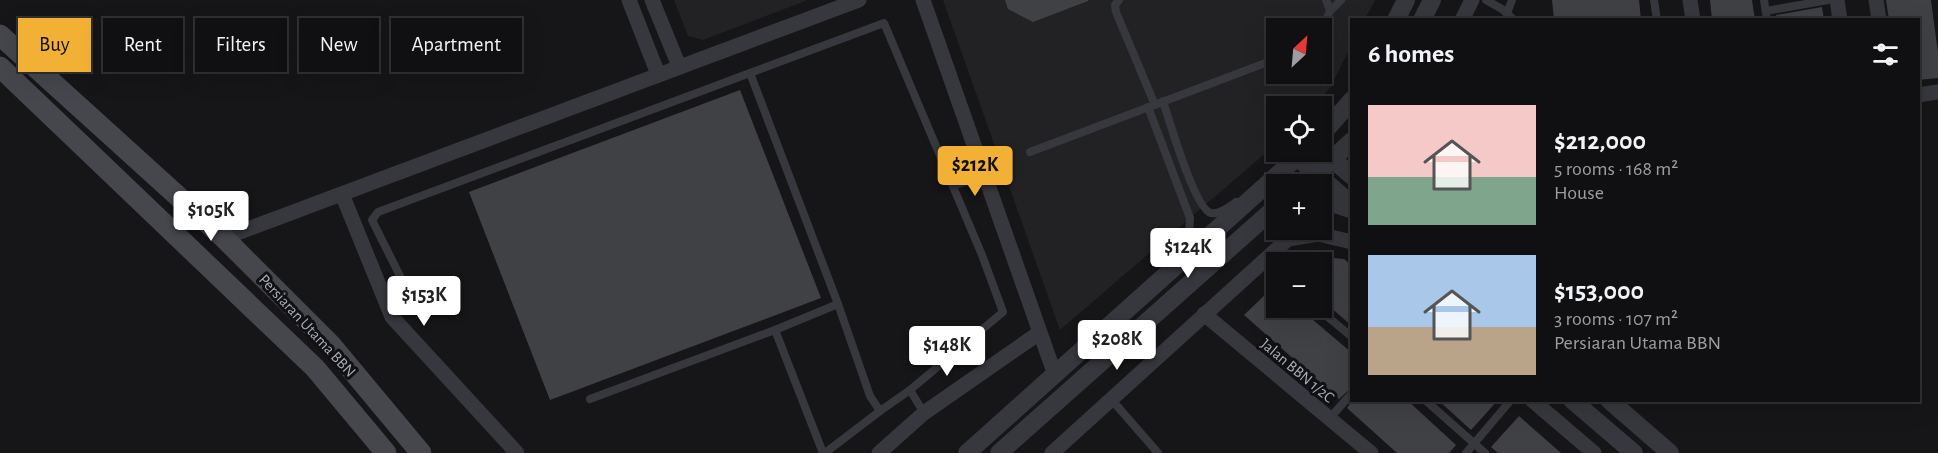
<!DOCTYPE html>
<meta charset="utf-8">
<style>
:root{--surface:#101012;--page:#1e1e20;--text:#f1f3f6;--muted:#9c9d9f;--line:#303032;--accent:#f2b134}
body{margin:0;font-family:"Alegreya Sans",sans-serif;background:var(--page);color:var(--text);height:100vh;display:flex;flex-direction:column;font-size:22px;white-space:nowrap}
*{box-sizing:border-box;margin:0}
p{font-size:20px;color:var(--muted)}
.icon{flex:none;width:33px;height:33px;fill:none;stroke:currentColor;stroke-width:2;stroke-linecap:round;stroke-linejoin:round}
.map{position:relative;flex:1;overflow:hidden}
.sheet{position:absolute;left:1350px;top:18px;width:570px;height:384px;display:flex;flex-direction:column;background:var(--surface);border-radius:0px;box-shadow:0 6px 24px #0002,0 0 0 2px var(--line)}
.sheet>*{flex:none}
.hud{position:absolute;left:18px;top:18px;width:570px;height:54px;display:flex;gap:12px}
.needle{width:39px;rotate:26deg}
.controls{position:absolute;left:1266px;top:18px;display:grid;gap:12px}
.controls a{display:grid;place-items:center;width:66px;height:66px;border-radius:0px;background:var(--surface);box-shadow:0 6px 24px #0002,0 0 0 2px var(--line);font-size:30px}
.price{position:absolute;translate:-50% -51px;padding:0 14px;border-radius:6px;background:#fff;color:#222;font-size:20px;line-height:39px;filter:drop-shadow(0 2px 3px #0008)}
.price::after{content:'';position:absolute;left:50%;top:36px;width:18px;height:14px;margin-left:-9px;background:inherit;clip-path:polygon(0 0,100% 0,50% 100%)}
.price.current{background:var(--accent);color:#111}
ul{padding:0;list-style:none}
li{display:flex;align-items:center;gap:18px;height:150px;padding:0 18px}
li span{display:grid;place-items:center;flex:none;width:168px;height:120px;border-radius:0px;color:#555}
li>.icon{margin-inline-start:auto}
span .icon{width:72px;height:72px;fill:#fffc;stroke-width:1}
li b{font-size:26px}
h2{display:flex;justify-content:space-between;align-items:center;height:72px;padding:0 18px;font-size:26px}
.tag{padding:0 21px;border-radius:0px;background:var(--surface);box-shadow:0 6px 24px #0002,0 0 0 2px var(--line);font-size:21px;line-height:54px}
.tag.current{background:var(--accent);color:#111}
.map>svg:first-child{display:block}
</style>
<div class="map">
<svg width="1938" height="453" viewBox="0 0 1938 453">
<rect width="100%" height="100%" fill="#161618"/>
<!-- built -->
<g fill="#222225" fill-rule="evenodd">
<path d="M 674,0 L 808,0 L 703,40 L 688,36 Z"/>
<path d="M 943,0 L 1375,0 L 1365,19 L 1352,20 L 1351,46 L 1330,88 L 1314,106 L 1276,106 L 1276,144 L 1060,330 ZM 1276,28 L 1322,28 L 1322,74 L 1276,74 Z"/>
</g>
<!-- building -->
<g fill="#404145">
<path d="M 1005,0 L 1088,0 L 1088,1 L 1033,22 L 1008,9 Z"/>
<path d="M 1552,0 L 1639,0 L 1641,20 L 1554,20 Z"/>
<path d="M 1710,0 L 1752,0 L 1755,20 L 1712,20 Z"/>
<path d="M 1886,0 L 1931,0 L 1938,53 L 1938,78 L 1918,80 L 1918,20 L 1889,20 Z"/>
<path d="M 1822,7 L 1824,20 L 1777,20 L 1776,15 Z"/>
<path d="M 740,90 L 821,298 L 550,400 L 469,192 Z"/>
<path d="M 1322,257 L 1344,259 L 1352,266 L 1352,326 L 1322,300 Z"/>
<path d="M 1276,284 L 1276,308 L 1299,308 L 1352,353 L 1352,387 L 1339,399 L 1244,315 Z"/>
<path d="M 1353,400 L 1407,400 L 1456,445 L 1449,453 L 1397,453 L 1347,408 Z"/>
<path d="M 1438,400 L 1498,400 L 1471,430 Z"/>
<path d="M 1519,416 L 1561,453 L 1498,453 L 1491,447 Z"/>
</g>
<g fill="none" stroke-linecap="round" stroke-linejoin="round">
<!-- service -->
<g stroke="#37383d" stroke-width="8">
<path d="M 1119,0 L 1115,5 L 1116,12 L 1155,105"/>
<path d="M 1486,0 L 1502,9 L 1514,20"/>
<path d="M 1654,0 L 1657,20"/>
<path d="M 1764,0 L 1767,20"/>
<path d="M 1330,11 L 1341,0"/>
<path d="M 1766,11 L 1828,0"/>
<path d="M 1507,13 L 1512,0"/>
<path d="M 1322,29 L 1330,11 L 1326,0"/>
<path d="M 1163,101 C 1169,120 1195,209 1211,213 C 1219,215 1229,207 1236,202"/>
<path d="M 1148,107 L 1190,218 L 1189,234 L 1173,259"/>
<path d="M 1030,152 L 1276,59"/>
<path d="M 953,186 L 985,174"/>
<path d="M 1263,262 L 1276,273"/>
<path d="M 401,278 L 372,220 L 378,212 L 884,23 L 982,255 L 1003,312 L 910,390 L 880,411 L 870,396 L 838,304 L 750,73"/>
<path d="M 1317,308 L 1352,337"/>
<path d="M 910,390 L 924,413"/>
<path d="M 590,399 L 775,330"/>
<path d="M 1111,399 L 1158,453"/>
<path d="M 1425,400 L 1485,453"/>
<path d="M 1329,419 L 1352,393"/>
<path d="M 823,453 L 775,330 L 838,304"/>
<path d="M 825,453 L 880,411"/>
<path d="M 1466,453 L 1511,400"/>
</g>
<!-- minor -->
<g stroke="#37383d" stroke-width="15">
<path d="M 629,0 L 658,74"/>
<path d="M 652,0 L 679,66"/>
<path d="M 923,0 L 1055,375"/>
<path d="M 1690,0 L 1693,20"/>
<path d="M 1837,0 L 1840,20"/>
<path d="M 1876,0 L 1879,20"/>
<path d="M 1462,20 L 1472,0"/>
<path d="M 1918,95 L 1938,92"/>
<path d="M 342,194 L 392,317 L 517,453"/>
<path d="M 224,238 L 859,0"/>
<path d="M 1204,314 L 1371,453"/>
<path d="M 1532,400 L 1594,453"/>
<path d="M 879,453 L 924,413 L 1039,333"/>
<path d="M 1052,453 L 1288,239 L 1318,234 L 1352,242"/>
</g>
<!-- tertiary -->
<g stroke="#37383d" stroke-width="18">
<path d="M 1396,20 L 1406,0"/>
<path d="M 1422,20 L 1432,0"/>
<path d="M 1322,134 L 1352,100"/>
<path d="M 1322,150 L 1352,176"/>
<path d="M 1297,157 L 1352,205"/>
<path d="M 1305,184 L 1352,141"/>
<path d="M 1322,200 L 1350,209"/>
<path d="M 1572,400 L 1634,453"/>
<path d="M 1609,400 L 1670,453"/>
<path d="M 967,453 L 1303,152"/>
<path d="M 999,453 L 1276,207"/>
</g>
<!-- secondary -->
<g stroke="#45474d" stroke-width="21">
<path d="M 0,35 L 224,238 L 331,345 L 421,453"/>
<path d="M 0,67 L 315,368 L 386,453"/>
</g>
</g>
<g text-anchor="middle" stroke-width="6" stroke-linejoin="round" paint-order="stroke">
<!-- street labels -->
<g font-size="16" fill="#a8adb8" stroke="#111113">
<text transform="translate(308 325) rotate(47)" y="6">Persiaran Utama BBN</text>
<text transform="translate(1298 370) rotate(40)" y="6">Jalan BBN 1/2C</text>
</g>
</g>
</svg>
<div class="controls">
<a><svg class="needle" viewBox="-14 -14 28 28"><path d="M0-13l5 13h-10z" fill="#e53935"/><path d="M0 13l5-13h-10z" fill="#9c9d9f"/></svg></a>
<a><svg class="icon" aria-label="locate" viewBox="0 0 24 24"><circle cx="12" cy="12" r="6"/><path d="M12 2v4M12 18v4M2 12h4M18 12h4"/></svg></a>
<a>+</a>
<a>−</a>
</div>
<b class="price current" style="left:975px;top:197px">$212K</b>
<b class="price" style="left:211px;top:242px">$105K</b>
<b class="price" style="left:1188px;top:279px">$124K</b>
<b class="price" style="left:424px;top:327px">$153K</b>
<b class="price" style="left:1117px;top:371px">$208K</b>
<b class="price" style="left:947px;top:377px">$148K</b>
<div class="hud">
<a class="tag current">Buy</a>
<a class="tag">Rent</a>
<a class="tag">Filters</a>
<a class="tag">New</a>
<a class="tag">Apartment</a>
</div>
<section class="sheet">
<h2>6 homes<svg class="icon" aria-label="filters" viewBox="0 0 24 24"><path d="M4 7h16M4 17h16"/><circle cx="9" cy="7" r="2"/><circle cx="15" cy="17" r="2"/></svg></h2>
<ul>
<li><span style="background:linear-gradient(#f6c9c9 60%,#7fa58c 0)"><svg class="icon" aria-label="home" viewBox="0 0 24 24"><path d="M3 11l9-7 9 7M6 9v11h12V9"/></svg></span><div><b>$212,000</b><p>5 rooms · 168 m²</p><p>House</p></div></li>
<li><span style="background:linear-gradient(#a9c7e8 60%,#b9a48a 0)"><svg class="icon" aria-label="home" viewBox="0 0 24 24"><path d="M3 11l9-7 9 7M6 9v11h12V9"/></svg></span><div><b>$153,000</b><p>3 rooms · 107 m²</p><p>Persiaran Utama BBN</p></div></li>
</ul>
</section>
</div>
